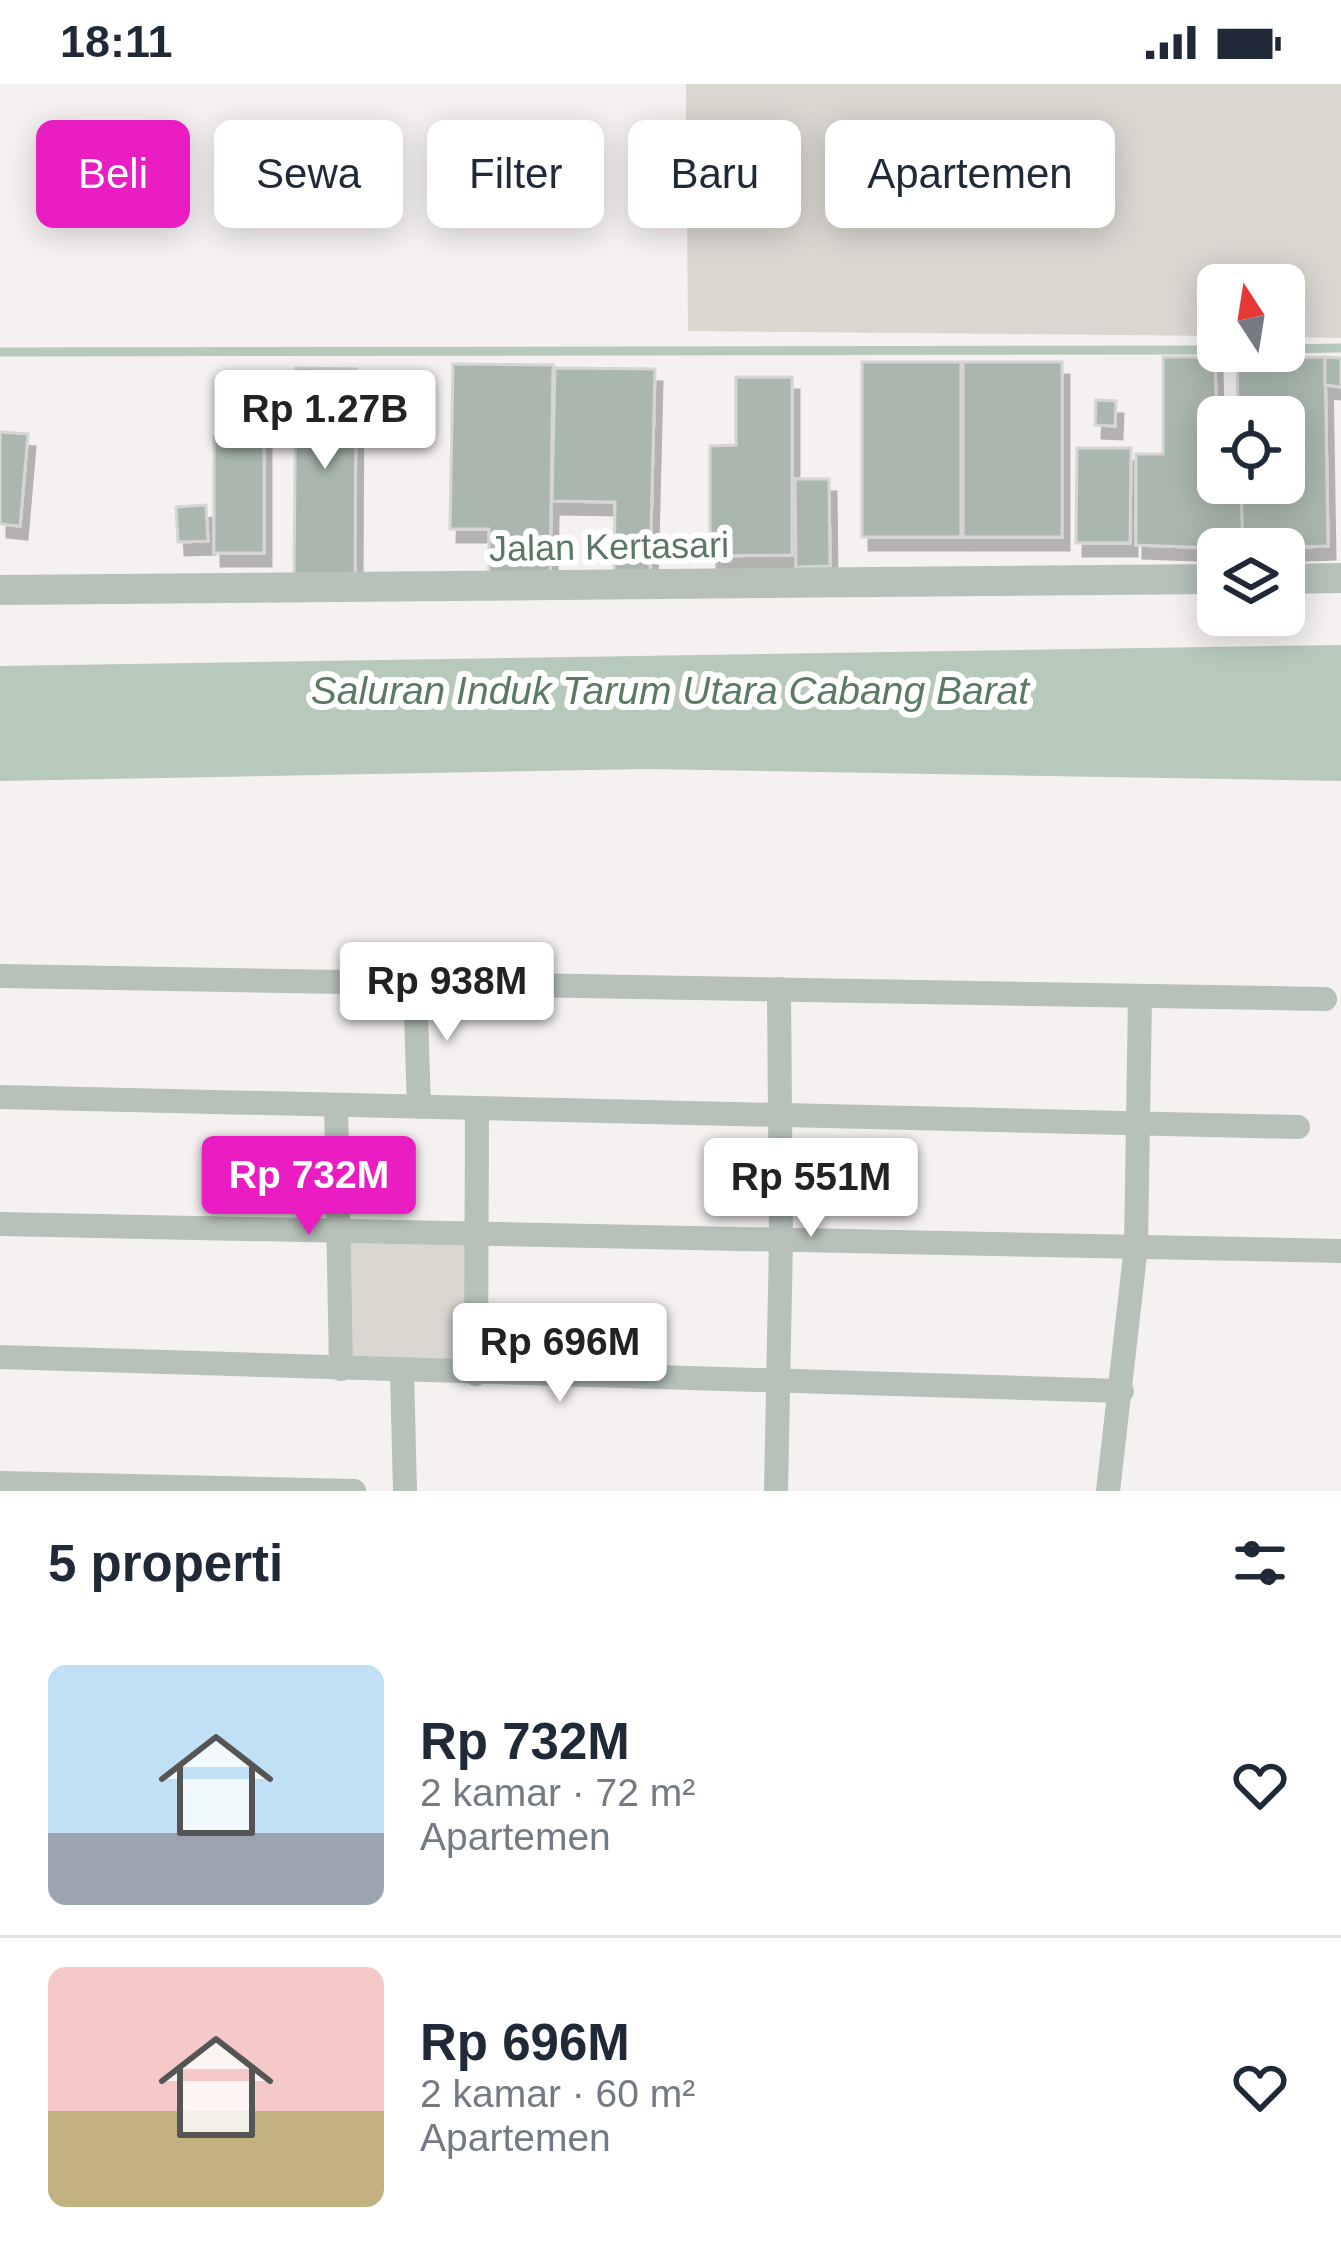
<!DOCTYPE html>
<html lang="id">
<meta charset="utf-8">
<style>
:root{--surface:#fff;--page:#f6f6f7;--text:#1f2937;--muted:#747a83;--line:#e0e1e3;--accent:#e91dc1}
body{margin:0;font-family:Arial,sans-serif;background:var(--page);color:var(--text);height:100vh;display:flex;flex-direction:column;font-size:45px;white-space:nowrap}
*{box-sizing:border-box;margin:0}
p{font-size:39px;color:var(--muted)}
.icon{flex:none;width:66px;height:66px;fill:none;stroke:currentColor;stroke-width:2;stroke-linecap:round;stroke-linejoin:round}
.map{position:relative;height:1407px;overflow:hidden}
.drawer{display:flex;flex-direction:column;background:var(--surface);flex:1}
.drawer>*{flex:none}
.guide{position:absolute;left:36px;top:36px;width:1269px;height:108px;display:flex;gap:24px}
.needle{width:78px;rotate:348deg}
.tools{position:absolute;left:1197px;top:180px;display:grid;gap:24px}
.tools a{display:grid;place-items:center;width:108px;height:108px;border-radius:18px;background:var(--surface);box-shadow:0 6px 30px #0003;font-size:60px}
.price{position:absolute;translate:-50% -102px;padding:0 27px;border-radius:12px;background:#fff;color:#222;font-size:39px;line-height:78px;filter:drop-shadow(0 3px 6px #0008)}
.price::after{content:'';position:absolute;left:50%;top:72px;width:36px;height:27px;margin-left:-18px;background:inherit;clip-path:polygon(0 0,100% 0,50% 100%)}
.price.active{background:var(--accent);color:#fff}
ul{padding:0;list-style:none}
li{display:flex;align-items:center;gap:36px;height:300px;padding:0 48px}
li+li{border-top:3px solid var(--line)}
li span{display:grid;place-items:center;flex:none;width:336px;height:240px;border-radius:18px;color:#555}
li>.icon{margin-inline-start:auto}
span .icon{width:144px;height:144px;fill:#fffc;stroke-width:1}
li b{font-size:51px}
h2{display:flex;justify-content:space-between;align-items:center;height:144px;padding:0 48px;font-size:51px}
.chip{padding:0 42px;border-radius:18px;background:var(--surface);box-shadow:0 6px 30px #0003;font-size:42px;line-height:108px}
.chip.active{background:var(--accent);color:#fff}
.status{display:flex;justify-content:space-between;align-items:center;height:84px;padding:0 60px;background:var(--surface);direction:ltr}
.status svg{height:33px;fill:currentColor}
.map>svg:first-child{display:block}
</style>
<div class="status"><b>18:11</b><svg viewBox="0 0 49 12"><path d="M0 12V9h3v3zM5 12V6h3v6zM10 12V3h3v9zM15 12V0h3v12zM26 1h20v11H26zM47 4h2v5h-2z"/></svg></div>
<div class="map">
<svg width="1341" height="1407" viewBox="0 0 1341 1407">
<defs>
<filter id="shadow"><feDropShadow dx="7" dy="13" stdDeviation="0" flood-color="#0004"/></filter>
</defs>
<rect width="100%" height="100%" fill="#f5f1f1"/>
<!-- green -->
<g fill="#dad6d0">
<path d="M 686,0 L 1341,0 L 1341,254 L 1284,253 L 1284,201 L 1218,201 L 1218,252 L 688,247 Z"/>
<path d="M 339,1147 L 476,1150 L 476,1290 L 341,1285 Z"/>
</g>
<!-- water -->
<path fill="#b7c9ba" d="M 1341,561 L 1341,697 L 646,685 L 0,697 L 0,582 Z"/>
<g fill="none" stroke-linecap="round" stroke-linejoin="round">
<!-- stream -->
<g stroke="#b7c9ba" stroke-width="9">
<path d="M 1284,265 L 1341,264"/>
<path d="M 0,268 L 1218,266"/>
</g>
</g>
<!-- building -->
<g fill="#a9b7ae" stroke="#d6d4d4" stroke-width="3" filter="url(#shadow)">
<path d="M 1163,273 L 1215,273 L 1218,399 L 1241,399 L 1243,465 L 1136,461 L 1136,370 L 1163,370 Z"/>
<path d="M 1325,273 L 1328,462 L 1243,465 L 1241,399 L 1284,399 L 1284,333 L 1238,333 L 1237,275 Z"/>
<path d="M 1325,273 L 1341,274 L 1341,303 L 1325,301 Z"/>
<rect x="862" y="278" width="99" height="175"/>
<rect x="963" y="278" width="99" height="175"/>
<path d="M 453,280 L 553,281 L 550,491 L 489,490 L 489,445 L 450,445 Z"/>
<path d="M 296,284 L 356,285 L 355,491 L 294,490 Z"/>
<path d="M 555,284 L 655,285 L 650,487 L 614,490 L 615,418 L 552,417 Z"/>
<path d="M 736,293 L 792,293 L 792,471 L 710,472 L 710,362 L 736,361 Z"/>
<path d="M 1096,316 L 1116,317 L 1115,342 L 1095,341 Z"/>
<path d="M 0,348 L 28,350 L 20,442 L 0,440 Z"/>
<rect x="214" y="352" width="50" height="117"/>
<path d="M 1077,364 L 1131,364 L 1130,459 L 1076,459 Z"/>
<path d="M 795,395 L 829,395 L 830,482 L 796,483 Z"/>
<path d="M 206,421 L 208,457 L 178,458 L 176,423 Z"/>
</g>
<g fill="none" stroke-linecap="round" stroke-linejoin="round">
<!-- minor -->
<g stroke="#b6c1ba" stroke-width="24">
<path d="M 0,892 L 1325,915"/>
<path d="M 415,899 L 419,1023"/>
<path d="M 0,1013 L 1298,1043"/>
<path d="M 336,1021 L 341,1285"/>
<path d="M 0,1140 L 1341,1167"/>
<path d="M 0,1273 L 1122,1307"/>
<path d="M 402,1287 L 405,1407"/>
<path d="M 476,1290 L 477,1024"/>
<path d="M 0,1399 L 354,1407"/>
<path d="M 776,1407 L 781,1156 L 779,905"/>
<path d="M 1108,1407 L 1136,1163 L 1140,912"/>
</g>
<!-- tertiary -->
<g stroke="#b6c1ba" stroke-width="30">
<path d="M 1284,495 L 1341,494"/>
<path d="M 0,506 L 1218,495"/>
</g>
</g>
<g text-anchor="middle" stroke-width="12" stroke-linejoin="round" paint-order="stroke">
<!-- street labels -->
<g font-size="36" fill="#5b7866" stroke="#fff">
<text transform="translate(609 462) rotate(-1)" y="13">Jalan Kertasari</text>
</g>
<!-- water labels -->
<g font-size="39" font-style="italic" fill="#5a7a61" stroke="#fff">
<text x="670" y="620">Saluran Induk Tarum Utara Cabang Barat</text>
</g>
</g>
</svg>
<div class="tools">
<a><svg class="needle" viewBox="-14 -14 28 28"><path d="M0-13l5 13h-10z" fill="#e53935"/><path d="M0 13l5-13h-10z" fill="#747a83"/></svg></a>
<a><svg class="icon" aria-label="locate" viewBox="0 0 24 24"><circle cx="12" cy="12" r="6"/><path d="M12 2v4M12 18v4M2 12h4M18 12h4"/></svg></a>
<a><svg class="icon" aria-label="layers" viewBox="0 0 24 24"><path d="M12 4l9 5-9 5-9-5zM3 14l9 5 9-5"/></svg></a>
</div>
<b class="price" style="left:325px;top:388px">Rp 1.27B</b>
<b class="price" style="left:447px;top:960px">Rp 938M</b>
<b class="price active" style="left:309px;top:1154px">Rp 732M</b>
<b class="price" style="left:811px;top:1156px">Rp 551M</b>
<b class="price" style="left:560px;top:1321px">Rp 696M</b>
<div class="guide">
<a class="chip active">Beli</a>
<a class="chip">Sewa</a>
<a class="chip">Filter</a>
<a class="chip">Baru</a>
<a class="chip">Apartemen</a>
</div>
</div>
<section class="drawer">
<h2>5 properti<svg class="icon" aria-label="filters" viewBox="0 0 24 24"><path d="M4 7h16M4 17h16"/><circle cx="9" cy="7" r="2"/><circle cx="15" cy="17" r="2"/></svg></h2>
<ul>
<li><span style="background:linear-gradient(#bfe0f5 70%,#9aa5b1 0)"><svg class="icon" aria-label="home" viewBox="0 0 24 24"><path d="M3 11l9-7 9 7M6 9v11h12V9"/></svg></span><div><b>Rp 732M</b><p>2 kamar · 72 m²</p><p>Apartemen</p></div><svg class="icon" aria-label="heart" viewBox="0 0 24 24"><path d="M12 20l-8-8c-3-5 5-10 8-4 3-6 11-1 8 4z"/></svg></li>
<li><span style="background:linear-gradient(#f6c9c9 60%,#c2b280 0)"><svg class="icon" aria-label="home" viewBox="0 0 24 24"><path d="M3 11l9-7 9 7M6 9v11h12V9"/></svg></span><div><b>Rp 696M</b><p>2 kamar · 60 m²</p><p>Apartemen</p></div><svg class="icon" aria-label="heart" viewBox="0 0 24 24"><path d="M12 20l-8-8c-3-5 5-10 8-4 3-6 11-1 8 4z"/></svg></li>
</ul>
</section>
